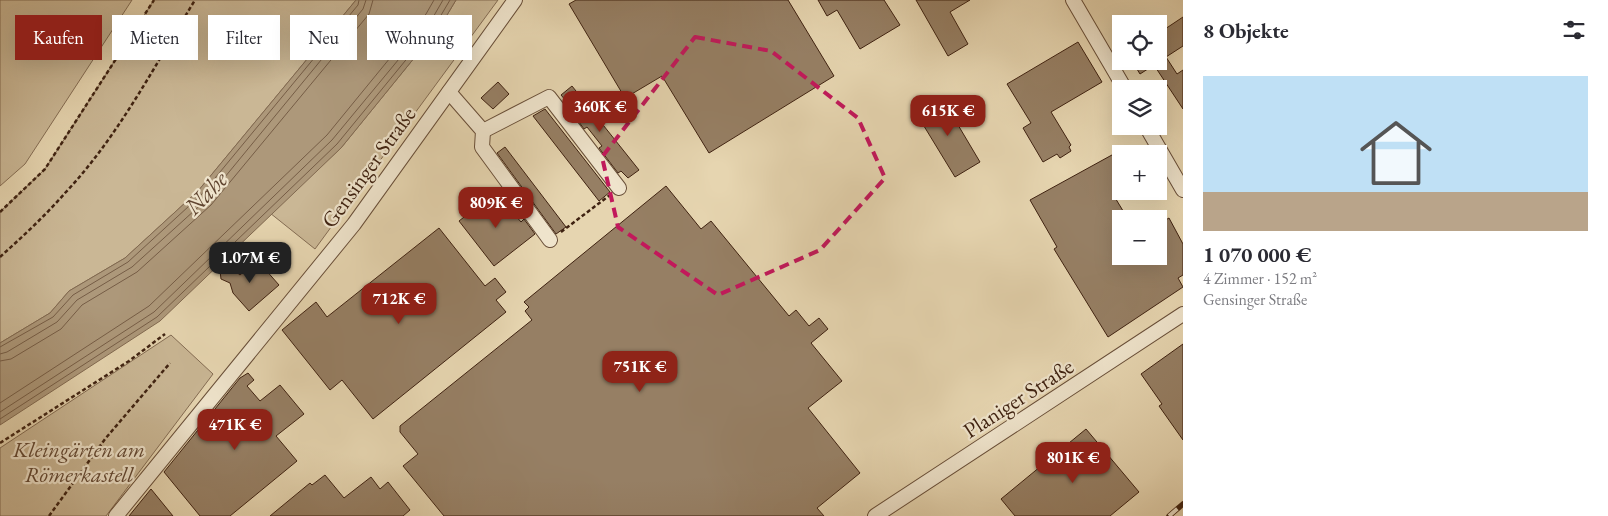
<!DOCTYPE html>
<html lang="de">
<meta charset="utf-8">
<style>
:root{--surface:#fff;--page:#f2f2f3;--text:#2b2b33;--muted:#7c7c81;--line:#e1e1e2;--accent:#8f2418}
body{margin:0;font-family:"EB Garamond",serif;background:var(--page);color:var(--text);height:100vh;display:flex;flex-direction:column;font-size:19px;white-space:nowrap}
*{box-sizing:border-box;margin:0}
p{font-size:16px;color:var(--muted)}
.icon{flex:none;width:28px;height:28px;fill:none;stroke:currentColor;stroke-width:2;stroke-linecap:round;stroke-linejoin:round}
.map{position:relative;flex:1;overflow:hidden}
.side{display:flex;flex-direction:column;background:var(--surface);width:425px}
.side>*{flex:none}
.top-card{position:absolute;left:15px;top:15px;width:475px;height:45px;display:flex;gap:10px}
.tools{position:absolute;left:1112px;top:15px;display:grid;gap:10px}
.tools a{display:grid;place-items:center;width:55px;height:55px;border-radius:0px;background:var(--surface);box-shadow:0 5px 20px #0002;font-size:25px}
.price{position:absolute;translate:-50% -42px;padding:0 11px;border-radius:10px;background:var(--accent);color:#fff;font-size:16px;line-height:32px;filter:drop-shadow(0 1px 2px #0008)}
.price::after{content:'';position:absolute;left:50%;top:30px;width:15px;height:11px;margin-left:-8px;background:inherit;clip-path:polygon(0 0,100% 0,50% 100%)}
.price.on{background:#222;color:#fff}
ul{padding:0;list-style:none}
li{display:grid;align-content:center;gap:10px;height:265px;padding:0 20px}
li+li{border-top:1px solid var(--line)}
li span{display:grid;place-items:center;height:155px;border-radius:0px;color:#555}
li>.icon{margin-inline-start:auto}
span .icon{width:90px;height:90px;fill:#fffc;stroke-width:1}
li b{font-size:21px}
h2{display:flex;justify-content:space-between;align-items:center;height:60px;padding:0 20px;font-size:21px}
.tag{padding:0 18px;border-radius:0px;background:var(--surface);box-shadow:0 5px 20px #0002;font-size:18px;line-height:45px}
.tag.on{background:var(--accent);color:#fff}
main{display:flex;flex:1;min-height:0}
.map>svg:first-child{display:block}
</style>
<main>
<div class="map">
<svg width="1183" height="516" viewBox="0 0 1183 516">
<rect width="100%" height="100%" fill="#e6d5b0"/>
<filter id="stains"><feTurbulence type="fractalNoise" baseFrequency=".004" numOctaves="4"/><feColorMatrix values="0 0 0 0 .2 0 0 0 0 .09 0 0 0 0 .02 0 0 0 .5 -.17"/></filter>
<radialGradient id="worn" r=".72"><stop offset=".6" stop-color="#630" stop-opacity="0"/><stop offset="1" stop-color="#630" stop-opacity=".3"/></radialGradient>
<!-- green -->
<g fill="#cab795" stroke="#846c53">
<path d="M 0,0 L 132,0 L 25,164 L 0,186 Z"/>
<path d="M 154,0 L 356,0 L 198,191 L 125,258 L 69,291 L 50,313 L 0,343 L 0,212 L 45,169 Z"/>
<path d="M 456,0 L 498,0 L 315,249 L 270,213 L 341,148 L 441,25 Z"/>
<path d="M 171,335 L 213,374 L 106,516 L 0,516 L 0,448 Z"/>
</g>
<!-- water -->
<path fill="#ad987a" stroke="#816950" d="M 356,0 L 456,0 L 441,25 L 341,148 L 160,321 L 0,425 L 0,343 L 50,313 L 69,291 L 125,258 L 198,191 Z"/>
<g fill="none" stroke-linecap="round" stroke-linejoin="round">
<!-- shore -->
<g stroke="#765d46" stroke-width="1">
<path d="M 0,347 L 53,317 L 73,295 L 128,262 L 201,195 L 358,5 L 359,0"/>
<path d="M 0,354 L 7,352 L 57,322 L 77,300 L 132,267 L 206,200 L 363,9 L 366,0"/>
<path d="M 0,361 L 11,359 L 61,329 L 82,305 L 137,272 L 211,205 L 369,14 L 373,0"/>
<path d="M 0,403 L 149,306 L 327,135 L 426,14 L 434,0"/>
<path d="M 0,412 L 154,312 L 332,140 L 432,19 L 443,0"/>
<path d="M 0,419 L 157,317 L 337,144 L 437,22 L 450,0"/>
</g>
</g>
<!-- building -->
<g fill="#967f64" stroke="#3f2211">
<path d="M 576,0 L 788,0 L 834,76 L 709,153 L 662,76 L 625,98 L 569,4 Z"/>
<path d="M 818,0 L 884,0 L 900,25 L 860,49 L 837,10 L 827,16 Z"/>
<path d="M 916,0 L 970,0 L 950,12 L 968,44 L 948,56 Z"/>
<path d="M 1183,17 L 1183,46 L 1166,57 L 1177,74 L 1183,70 L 1183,109 L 1154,65 L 1140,74 L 1132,61 L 1159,61 L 1159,33 Z"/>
<path d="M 1078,42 L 1102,82 L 1051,112 L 1071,145 L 1069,147 L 1071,151 L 1060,158 L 1057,154 L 1043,162 L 1023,128 L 1031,123 L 1007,84 Z"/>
<path d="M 498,82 L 509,94 L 493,109 L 481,98 Z"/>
<path d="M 572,86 L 639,170 L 628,178 L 621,171 L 618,173 L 599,148 L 602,146 L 587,127 L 584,129 L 565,103 L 567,102 L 561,95 Z"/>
<path d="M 942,98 L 980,162 L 955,177 L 916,113 Z"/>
<path d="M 545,109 L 610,192 L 599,201 L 533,116 Z"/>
<path d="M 505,147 L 566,227 L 556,234 L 497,153 Z"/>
<path d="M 1121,150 L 1121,192 L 1114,196 L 1128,219 L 1121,219 L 1121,256 L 1159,256 L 1159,224 L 1169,218 L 1183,244 L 1183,275 L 1178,278 L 1183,287 L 1108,337 L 1054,249 L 1057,247 L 1030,200 Z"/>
<path d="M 666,186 L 701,229 L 711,221 L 789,316 L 796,310 L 809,326 L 819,318 L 828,329 L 811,343 L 842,381 L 808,408 L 860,473 L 817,508 L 824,516 L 444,516 L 403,466 L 418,454 L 400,432 L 400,426 L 532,320 L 525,311 L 529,307 L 524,302 Z"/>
<path d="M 496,192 L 521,222 L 524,219 L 535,234 L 494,266 L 459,221 Z"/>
<path d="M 439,228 L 485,286 L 495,278 L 506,292 L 496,300 L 506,312 L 373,419 L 342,380 L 330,390 L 282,330 L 316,302 L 327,317 Z"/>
<path d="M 257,260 L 279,285 L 249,311 L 233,293 L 230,283 L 221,279 L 220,271 L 228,265 L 240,275 Z"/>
<path d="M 1183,344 L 1183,440 L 1159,406 L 1162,404 L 1141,374 Z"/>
<path d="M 248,373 L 254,380 L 247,386 L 260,401 L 280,385 L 304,414 L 276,436 L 297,461 L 230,516 L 200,516 L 164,472 L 240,378 Z"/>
<path d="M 1086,429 L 1139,492 L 1110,516 L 1015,516 L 1001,499 Z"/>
<path d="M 325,475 L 344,498 L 371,477 L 380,489 L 388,482 L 410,510 L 403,516 L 270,516 L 310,483 L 312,485 Z"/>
<path d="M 151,489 L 173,516 L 129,516 Z"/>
</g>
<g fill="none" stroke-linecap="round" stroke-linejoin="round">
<defs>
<g id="minor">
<path d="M 1073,0 L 1125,89"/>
<path d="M 449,92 L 483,131 L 482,147 L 550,240"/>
<path d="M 1146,126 L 1183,190"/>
<path d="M 483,131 L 549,97 L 619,188"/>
<path d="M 116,516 L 354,224 L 515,0"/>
<path d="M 875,516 L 1183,314"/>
</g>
</defs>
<!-- minor casing -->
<use href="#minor" stroke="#694f39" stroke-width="16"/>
<!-- path -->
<g stroke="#3f2211" stroke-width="2.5" stroke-dasharray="4 2.5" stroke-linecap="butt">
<path d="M 0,212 L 45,169 L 154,0"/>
<path d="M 561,232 L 610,195"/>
<path d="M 0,257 C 22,237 45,216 65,193 C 118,137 155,65 195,0"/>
<path d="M 0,443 L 129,361 L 165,334"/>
<path d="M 49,516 L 105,439 L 170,363"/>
</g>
<!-- minor -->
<use href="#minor" stroke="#efe4cc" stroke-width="14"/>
<defs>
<path id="rail" d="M 1169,516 L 1183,504"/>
</defs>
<!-- rail casing -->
<use href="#rail" stroke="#3f2211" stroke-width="5.5"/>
<!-- rail -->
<use href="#rail" stroke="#efe4cc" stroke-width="4" stroke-dasharray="11" stroke-linecap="butt"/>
</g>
<!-- marked area -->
<path fill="none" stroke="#c2185b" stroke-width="4" stroke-dasharray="10 6" stroke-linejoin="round" d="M 695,37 L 771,51 L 858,118 L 885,178 L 820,250 L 718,295 L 618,227 L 602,157 Z"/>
<g text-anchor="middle" stroke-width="4.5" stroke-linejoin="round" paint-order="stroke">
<!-- street labels -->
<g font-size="22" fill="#3f2211" stroke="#efe4cc">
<text transform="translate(368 167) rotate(-54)" y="8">Gensinger Straße</text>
<text transform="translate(1018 398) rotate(-33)" y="8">Planiger Straße</text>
</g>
<!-- park labels -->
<g font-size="22" font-style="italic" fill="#624732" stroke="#efe4cc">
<text x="79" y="457">Kleingärten am<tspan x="79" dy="25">Römerkastell</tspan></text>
</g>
<!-- water labels -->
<g font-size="24" font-style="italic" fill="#604530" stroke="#efe4cc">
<text transform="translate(206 193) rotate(-46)" y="8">Nahe</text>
</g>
</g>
<rect width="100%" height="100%" filter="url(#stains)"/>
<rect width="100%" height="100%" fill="url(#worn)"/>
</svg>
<div class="tools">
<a><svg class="icon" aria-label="locate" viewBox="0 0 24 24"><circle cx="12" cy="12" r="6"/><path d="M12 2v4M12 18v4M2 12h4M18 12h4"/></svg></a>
<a><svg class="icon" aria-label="layers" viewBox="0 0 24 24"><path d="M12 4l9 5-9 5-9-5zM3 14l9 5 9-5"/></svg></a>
<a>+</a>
<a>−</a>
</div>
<b class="price" style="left:600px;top:133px">360K €</b>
<b class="price" style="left:948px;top:137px">615K €</b>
<b class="price" style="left:496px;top:229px">809K €</b>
<b class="price on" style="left:250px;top:284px">1.07M €</b>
<b class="price" style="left:399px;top:325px">712K €</b>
<b class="price" style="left:640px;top:393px">751K €</b>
<b class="price" style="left:235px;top:451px">471K €</b>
<b class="price" style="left:1073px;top:484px">801K €</b>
<div class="top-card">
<a class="tag on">Kaufen</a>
<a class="tag">Mieten</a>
<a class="tag">Filter</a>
<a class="tag">Neu</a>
<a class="tag">Wohnung</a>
</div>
</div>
<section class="side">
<h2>8 Objekte<svg class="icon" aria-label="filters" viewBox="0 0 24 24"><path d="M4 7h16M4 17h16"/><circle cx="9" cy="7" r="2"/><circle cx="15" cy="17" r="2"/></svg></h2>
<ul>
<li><span style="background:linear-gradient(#bfe0f5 75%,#b9a48a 0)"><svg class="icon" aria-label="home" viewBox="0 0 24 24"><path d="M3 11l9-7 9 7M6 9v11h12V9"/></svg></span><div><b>1 070 000 €</b><p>4 Zimmer · 152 m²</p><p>Gensinger Straße</p></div></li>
</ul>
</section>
</main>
